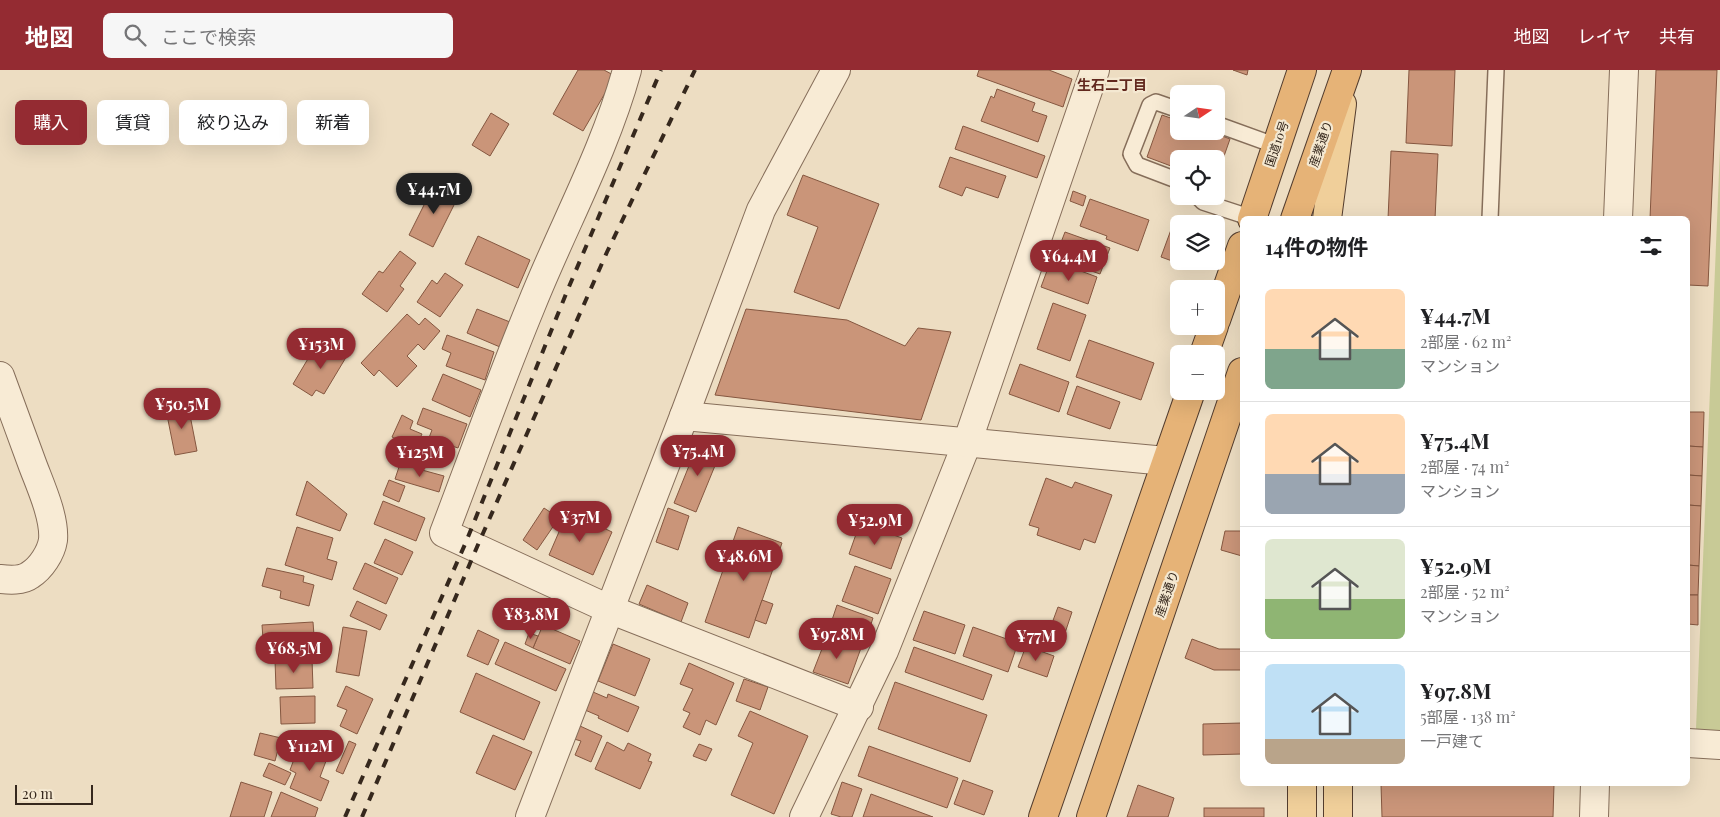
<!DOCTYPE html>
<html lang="ja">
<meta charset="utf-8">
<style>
:root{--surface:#fff;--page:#f6f6f6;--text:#202124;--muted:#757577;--line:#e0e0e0;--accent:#942b32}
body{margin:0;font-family:"Playfair Display","Noto Sans JP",serif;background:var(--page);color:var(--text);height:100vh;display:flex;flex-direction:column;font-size:19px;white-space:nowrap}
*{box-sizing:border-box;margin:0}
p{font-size:16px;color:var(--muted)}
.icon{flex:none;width:28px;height:28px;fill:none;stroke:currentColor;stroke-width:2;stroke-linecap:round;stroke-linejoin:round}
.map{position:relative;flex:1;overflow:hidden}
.panel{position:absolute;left:1240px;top:146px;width:450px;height:570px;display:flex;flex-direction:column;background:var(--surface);border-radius:8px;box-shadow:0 5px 20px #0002}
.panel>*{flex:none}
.hud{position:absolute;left:15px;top:30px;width:475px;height:45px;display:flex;gap:10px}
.needle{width:32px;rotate:77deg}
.tools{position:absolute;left:1170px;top:15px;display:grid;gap:10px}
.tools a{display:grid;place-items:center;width:55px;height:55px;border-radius:8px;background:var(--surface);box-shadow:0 5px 20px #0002;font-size:25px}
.scale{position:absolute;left:15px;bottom:12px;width:78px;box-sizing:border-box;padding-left:5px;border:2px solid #36281d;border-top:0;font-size:14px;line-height:18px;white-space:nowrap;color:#36281d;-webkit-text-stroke:4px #f4e8d1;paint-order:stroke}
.price{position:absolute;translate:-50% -42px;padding:0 11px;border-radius:18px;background:var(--accent);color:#fff;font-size:16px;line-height:32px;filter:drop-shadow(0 1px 2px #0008)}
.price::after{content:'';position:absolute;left:50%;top:30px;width:15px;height:11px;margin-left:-8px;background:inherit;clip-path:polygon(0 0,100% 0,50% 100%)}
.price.selected{background:#222;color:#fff}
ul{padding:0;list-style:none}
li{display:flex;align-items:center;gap:15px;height:125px;padding:0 25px}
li+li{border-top:1px solid var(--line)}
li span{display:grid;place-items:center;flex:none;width:140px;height:100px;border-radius:8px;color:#555}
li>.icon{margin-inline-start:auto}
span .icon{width:60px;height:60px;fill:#fffc;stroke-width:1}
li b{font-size:21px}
h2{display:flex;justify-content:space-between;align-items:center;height:60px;padding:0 25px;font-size:21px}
.pill{padding:0 18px;border-radius:8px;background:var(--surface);box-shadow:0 5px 20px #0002;font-size:18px;line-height:45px}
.pill.selected{background:var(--accent);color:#fff}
header{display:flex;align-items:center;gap:30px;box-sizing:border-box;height:70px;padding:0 25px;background:var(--accent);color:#fff}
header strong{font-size:24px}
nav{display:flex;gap:28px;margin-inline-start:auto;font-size:18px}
.search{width:350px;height:45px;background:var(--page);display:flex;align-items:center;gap:12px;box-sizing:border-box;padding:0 18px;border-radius:8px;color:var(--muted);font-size:19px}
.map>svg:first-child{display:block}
</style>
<header>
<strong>地図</strong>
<div class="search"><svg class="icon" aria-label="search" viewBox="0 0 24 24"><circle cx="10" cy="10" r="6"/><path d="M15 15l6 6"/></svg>ここで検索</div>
<nav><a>地図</a><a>レイヤ</a><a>共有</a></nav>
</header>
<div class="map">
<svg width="1720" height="747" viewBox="0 0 1720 747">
<rect width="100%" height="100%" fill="#edddc2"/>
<!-- green -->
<path fill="#c8ca96" d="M 1720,78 L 1720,661 L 1696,659 Z"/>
<!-- building -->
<g fill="#ca9579" stroke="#855740">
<path d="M 578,0 L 604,0 L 615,6 L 583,61 L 553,44 Z"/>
<path d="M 979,0 L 1049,0 L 1072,9 L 1063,37 L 977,6 Z"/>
<path d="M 1233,0 L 1248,0 L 1247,5 Z"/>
<path d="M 1409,0 L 1455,0 L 1452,76 L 1406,73 Z"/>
<path d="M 1656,0 L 1717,0 L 1708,216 L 1688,215 L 1688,149 L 1650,149 Z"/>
<path d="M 997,19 L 1035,33 L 1032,41 L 1047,46 L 1038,72 L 981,51 L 991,26 L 994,28 Z"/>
<path d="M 491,43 L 509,54 L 490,86 L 472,75 Z"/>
<path d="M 1162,45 L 1179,51 L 1179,61 L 1209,61 L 1230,69 L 1216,109 L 1216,89 L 1179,89 L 1179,99 L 1147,87 Z"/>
<path d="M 963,56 L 1045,86 L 1037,108 L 955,79 Z"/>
<path d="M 1391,81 L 1438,84 L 1435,149 L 1388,149 Z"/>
<path d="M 950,87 L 1006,106 L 998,128 L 966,117 L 962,126 L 939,117 Z"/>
<path d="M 803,105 L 879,134 L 839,239 L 794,222 L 818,157 L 787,145 Z"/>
<path d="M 435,113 L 459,125 L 433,177 L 409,165 Z"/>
<path d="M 1073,121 L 1086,126 L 1083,136 L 1070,131 Z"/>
<path d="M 1090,129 L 1149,150 L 1138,181 L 1106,169 L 1107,166 L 1080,156 Z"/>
<path d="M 1172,157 L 1179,160 L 1179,191 L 1191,191 L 1189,197 L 1161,187 Z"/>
<path d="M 1065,162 L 1110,178 L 1100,204 L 1055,188 Z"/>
<path d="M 478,166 L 530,190 L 518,218 L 465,194 Z"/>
<path d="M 400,181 L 416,193 L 400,216 L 404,219 L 387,242 L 362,224 L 379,201 L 383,203 Z"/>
<path d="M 1051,190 L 1097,207 L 1088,234 L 1041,217 Z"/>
<path d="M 445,203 L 463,215 L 440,247 L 417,232 L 432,210 L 437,214 Z"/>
<path d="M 1053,233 L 1086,245 L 1070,291 L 1037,279 Z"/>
<path d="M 477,239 L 510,252 L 500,277 L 467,263 Z"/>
<path d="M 746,239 L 847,250 L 905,276 L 918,258 L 951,262 L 921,350 L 715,325 Z"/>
<path d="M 407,244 L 419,255 L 425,248 L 440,261 L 424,280 L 418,274 L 407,286 L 417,296 L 397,317 L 379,300 L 374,306 L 361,293 Z"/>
<path d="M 447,265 L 494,282 L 485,310 L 446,296 L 451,283 L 442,279 Z"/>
<path d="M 1089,270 L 1154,293 L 1141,330 L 1076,307 Z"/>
<path d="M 328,271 L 348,284 L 324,324 L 316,320 L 312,326 L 293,314 L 312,282 L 319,287 Z"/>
<path d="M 1020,294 L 1069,312 L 1059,342 L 1009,324 Z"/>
<path d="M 443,304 L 481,320 L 470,347 L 432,330 Z"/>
<path d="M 1077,316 L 1120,332 L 1110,359 L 1067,344 Z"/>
<path d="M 188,335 L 197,381 L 175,385 L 166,340 Z"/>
<path d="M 423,338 L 467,354 L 458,378 L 446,374 L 442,384 L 425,378 L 432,360 L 417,354 Z"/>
<path d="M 1688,342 L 1704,342 L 1703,377 L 1688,376 Z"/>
<path d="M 402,345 L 413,351 L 410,359 L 422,364 L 415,378 L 392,367 Z"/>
<path d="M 699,371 L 721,381 L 696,442 L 674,433 Z"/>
<path d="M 1688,376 L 1703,377 L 1702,406 L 1688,405 Z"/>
<path d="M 400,394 L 444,406 L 439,422 L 395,409 Z"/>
<path d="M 1688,405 L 1702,406 L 1701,436 L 1688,435 Z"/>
<path d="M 1046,408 L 1072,418 L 1075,412 L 1112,425 L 1095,473 L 1084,469 L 1080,480 L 1037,465 L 1039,458 L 1029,455 Z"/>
<path d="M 389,410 L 405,416 L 399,432 L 383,425 Z"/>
<path d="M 307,411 L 347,444 L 340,461 L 296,445 Z"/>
<path d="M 383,431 L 425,448 L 416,471 L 374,454 Z"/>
<path d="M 1688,435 L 1701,436 L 1699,496 L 1688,495 Z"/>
<path d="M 544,438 L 559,448 L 537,480 L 523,470 Z"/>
<path d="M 668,438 L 689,446 L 678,480 L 656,472 Z"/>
<path d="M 568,441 L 612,462 L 593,505 L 549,485 Z"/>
<path d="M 860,453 L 902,468 L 891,499 L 849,484 Z"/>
<path d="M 297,457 L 333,468 L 327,489 L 337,492 L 332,510 L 285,495 Z"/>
<path d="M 738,457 L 782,473 L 749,568 L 705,552 Z"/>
<path d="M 1225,461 L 1242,461 L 1242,486 L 1221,480 Z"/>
<path d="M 385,469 L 413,482 L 402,505 L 374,493 Z"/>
<path d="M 365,493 L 398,508 L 386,534 L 353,519 Z"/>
<path d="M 1688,495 L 1699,496 L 1698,525 L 1688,525 Z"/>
<path d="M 855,496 L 891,509 L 878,544 L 842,531 Z"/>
<path d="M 267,498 L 304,506 L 303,512 L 314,515 L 309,536 L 280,528 L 281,521 L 262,516 Z"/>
<path d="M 647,515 L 688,533 L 681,552 L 639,534 Z"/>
<path d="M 1688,525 L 1698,525 L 1698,555 L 1688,554 Z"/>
<path d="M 762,530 L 773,534 L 766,554 L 755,550 Z"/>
<path d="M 357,531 L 387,545 L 380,560 L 350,546 Z"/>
<path d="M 837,535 L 873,548 L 866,569 L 830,556 Z"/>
<path d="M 1058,537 L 1072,542 L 1063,569 L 1048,564 Z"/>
<path d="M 519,539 L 530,543 L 525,553 L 515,549 Z"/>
<path d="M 924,541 L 965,555 L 955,584 L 913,570 Z"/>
<path d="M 313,552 L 315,579 L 264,583 L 262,555 Z"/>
<path d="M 543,555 L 580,571 L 570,594 L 533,578 Z"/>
<path d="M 343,557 L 367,561 L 359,606 L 336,602 Z"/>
<path d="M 973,557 L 1018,573 L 1008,602 L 963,586 Z"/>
<path d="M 478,560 L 499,570 L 488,595 L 467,586 Z"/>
<path d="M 529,563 L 538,566 L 533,578 L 525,574 Z"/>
<path d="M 827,566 L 861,578 L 848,614 L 813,602 Z"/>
<path d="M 1192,569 L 1219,579 L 1242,579 L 1242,600 L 1214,600 L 1185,588 Z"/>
<path d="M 505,572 L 566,599 L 556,621 L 495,594 Z"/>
<path d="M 613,574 L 650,589 L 635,626 L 598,611 Z"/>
<path d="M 1026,576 L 1054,586 L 1047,607 L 1018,597 Z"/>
<path d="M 914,577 L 992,605 L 983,630 L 905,602 Z"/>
<path d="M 312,589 L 313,618 L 276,619 L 275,590 Z"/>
<path d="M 689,593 L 734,613 L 716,655 L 706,650 L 700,665 L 683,657 L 690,643 L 683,640 L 693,619 L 680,614 Z"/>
<path d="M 476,603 L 540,632 L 524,670 L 460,642 Z"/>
<path d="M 744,609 L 768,617 L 760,640 L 736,631 Z"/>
<path d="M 895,612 L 987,645 L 970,692 L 878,659 Z"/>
<path d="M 346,616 L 373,629 L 357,664 L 340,656 L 347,640 L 337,636 Z"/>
<path d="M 593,622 L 607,628 L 608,624 L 639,637 L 628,662 L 598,648 L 599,646 L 585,640 Z"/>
<path d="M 315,626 L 315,653 L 281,654 L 280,627 Z"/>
<path d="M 750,641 L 808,666 L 774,744 L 731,725 L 753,673 L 738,666 Z"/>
<path d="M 1242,653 L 1242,684 L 1203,685 L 1203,654 Z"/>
<path d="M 580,656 L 602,666 L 591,692 L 575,685 L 581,671 L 574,669 Z"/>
<path d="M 260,663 L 281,668 L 275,691 L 254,685 Z"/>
<path d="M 493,665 L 532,682 L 515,720 L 476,703 Z"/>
<path d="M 349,671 L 356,674 L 343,704 L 336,701 Z"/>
<path d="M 607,672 L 624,681 L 628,673 L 651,684 L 648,691 L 652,692 L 640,719 L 595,699 Z"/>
<path d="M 300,673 L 329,683 L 320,707 L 329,711 L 321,731 L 290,718 L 296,703 L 290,700 Z"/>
<path d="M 699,674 L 712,679 L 706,691 L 693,686 Z"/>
<path d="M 869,676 L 958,708 L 947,738 L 858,706 Z"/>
<path d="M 269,693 L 291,703 L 285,715 L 263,706 Z"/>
<path d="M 963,710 L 993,721 L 984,745 L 954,734 Z"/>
<path d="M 241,712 L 272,722 L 264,747 L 230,747 Z"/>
<path d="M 842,712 L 862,719 L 852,747 L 841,747 L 831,744 Z"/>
<path d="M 1381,714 L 1554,714 L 1553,747 L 1382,747 Z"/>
<path d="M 1138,715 L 1174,728 L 1168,747 L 1127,747 Z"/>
<path d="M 281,722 L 318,738 L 315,747 L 271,747 Z"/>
<path d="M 871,724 L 933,747 L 863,747 Z"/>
<rect x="1204" y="738" width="60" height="9"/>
</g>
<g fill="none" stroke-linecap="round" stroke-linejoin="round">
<defs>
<g id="service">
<path d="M 1179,40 L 1156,32 L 1150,35 L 1131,84 L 1137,95 L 1179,111"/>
<path d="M 1216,54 L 1277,76"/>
<path d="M 1197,126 L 1203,132 L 1252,148"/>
<path d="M 1490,149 L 1496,0"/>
</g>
<g id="minor">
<path d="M 627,0 C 604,83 563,156 531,236 C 500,311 473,387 444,463 L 609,539 L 859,637"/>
<path d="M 0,306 C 11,336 22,366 33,396 C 41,417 55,448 53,470 C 51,483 41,498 30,505 C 22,511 9,510 0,509"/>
<path d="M 1688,673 L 1720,675"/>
<path d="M 530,747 L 684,346 L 761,140 L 836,0"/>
<path d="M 804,747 L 884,581 L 967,373 L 1095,0"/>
</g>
<g id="tertiary">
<path d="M 1618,149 L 1624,0"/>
<path d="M 684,346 L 1166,391"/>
<path d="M 1594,747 L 1595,714"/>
</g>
<g id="primary">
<path d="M 1327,149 L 1342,34"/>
<path d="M 1302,714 L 1302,747"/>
<path d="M 1338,747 L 1338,714"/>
</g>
<g id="trunk">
<path d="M 1252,149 L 1302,0"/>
<path d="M 1295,149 L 1347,0"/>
<path d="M 1216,250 L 1242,176"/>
<path d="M 1204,284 L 1214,256"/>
<path d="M 1043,747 L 1191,321"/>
<path d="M 1091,747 L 1242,302"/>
</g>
</defs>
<!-- service casing -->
<use href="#service" stroke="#866e5a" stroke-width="18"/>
<!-- minor casing -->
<use href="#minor" stroke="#866e5a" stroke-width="30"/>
<!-- tertiary casing -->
<use href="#tertiary" stroke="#866e5a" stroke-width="30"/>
<!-- primary casing -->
<use href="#primary" stroke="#543d2e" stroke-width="30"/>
<!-- trunk casing -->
<use href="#trunk" stroke="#543d2e" stroke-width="30"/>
<!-- service -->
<use href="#service" stroke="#f8ebd5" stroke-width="15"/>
<!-- minor -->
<use href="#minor" stroke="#f8ebd5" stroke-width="28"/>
<!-- tertiary -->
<use href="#tertiary" stroke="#f8ebd5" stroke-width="28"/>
<!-- primary -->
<use href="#primary" stroke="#f0cf9a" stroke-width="28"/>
<!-- trunk -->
<use href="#trunk" stroke="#e6b377" stroke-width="28"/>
<!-- rail -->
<g stroke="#36281d" stroke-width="4" stroke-dasharray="9 9" stroke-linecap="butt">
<path d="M 345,747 L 466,472 L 568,219 L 661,0"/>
<path d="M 362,747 L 477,477 L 607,182 L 695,0"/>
</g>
</g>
<g text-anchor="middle" stroke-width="4.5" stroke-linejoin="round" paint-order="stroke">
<!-- street labels -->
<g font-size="12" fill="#36281d" stroke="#f4e8d1">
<text transform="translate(1277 74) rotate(-71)" y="4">国道10号</text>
<text transform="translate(1321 74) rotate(-71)" y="4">産業通り</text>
<text transform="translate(1167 524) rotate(-71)" y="4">産業通り</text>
</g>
<!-- neighbourhood labels -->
<g font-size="14" font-weight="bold" fill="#62281e" stroke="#f4e8d1">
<text x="1112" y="20">生石二丁目</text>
</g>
</g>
</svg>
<div class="tools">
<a><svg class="needle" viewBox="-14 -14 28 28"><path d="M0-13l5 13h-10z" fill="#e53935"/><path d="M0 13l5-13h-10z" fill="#757577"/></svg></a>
<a><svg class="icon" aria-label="locate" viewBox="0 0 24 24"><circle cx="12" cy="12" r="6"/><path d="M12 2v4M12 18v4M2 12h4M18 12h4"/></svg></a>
<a><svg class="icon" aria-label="layers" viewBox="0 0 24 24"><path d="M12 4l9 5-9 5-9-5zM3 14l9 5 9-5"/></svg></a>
<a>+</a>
<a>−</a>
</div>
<div class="scale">20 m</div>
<b class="price selected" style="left:434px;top:145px">¥44.7M</b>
<b class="price" style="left:1069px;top:212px">¥64.4M</b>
<b class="price" style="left:321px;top:300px">¥153M</b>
<b class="price" style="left:182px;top:360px">¥50.5M</b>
<b class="price" style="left:698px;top:407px">¥75.4M</b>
<b class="price" style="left:420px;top:408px">¥125M</b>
<b class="price" style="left:580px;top:473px">¥37M</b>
<b class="price" style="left:875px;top:476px">¥52.9M</b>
<b class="price" style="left:744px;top:512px">¥48.6M</b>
<b class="price" style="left:531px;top:570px">¥83.8M</b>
<b class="price" style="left:837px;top:590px">¥97.8M</b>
<b class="price" style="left:1036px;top:592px">¥77M</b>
<b class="price" style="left:294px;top:604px">¥68.5M</b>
<b class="price" style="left:310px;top:702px">¥112M</b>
<div class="hud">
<a class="pill selected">購入</a>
<a class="pill">賃貸</a>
<a class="pill">絞り込み</a>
<a class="pill">新着</a>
</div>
<section class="panel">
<h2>14件の物件<svg class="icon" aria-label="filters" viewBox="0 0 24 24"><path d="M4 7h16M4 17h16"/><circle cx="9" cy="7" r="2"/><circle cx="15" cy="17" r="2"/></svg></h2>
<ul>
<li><span style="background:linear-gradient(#ffd9b3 60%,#7fa58c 0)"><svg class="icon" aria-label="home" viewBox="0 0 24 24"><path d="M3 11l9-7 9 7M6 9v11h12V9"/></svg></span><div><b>¥44.7M</b><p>2部屋 · 62 m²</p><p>マンション</p></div></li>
<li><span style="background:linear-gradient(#ffd9b3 60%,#9aa5b1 0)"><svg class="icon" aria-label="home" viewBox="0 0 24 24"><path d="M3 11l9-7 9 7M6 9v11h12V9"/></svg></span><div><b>¥75.4M</b><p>2部屋 · 74 m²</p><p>マンション</p></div></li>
<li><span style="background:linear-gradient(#dfe7d0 60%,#8fb573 0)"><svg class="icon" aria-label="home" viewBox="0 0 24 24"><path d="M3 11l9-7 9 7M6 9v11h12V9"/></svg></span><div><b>¥52.9M</b><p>2部屋 · 52 m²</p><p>マンション</p></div></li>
<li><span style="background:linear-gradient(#bfe0f5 75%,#b9a48a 0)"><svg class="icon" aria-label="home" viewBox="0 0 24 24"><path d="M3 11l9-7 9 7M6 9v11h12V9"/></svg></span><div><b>¥97.8M</b><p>5部屋 · 138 m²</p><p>一戸建て</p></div></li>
</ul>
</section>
</div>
